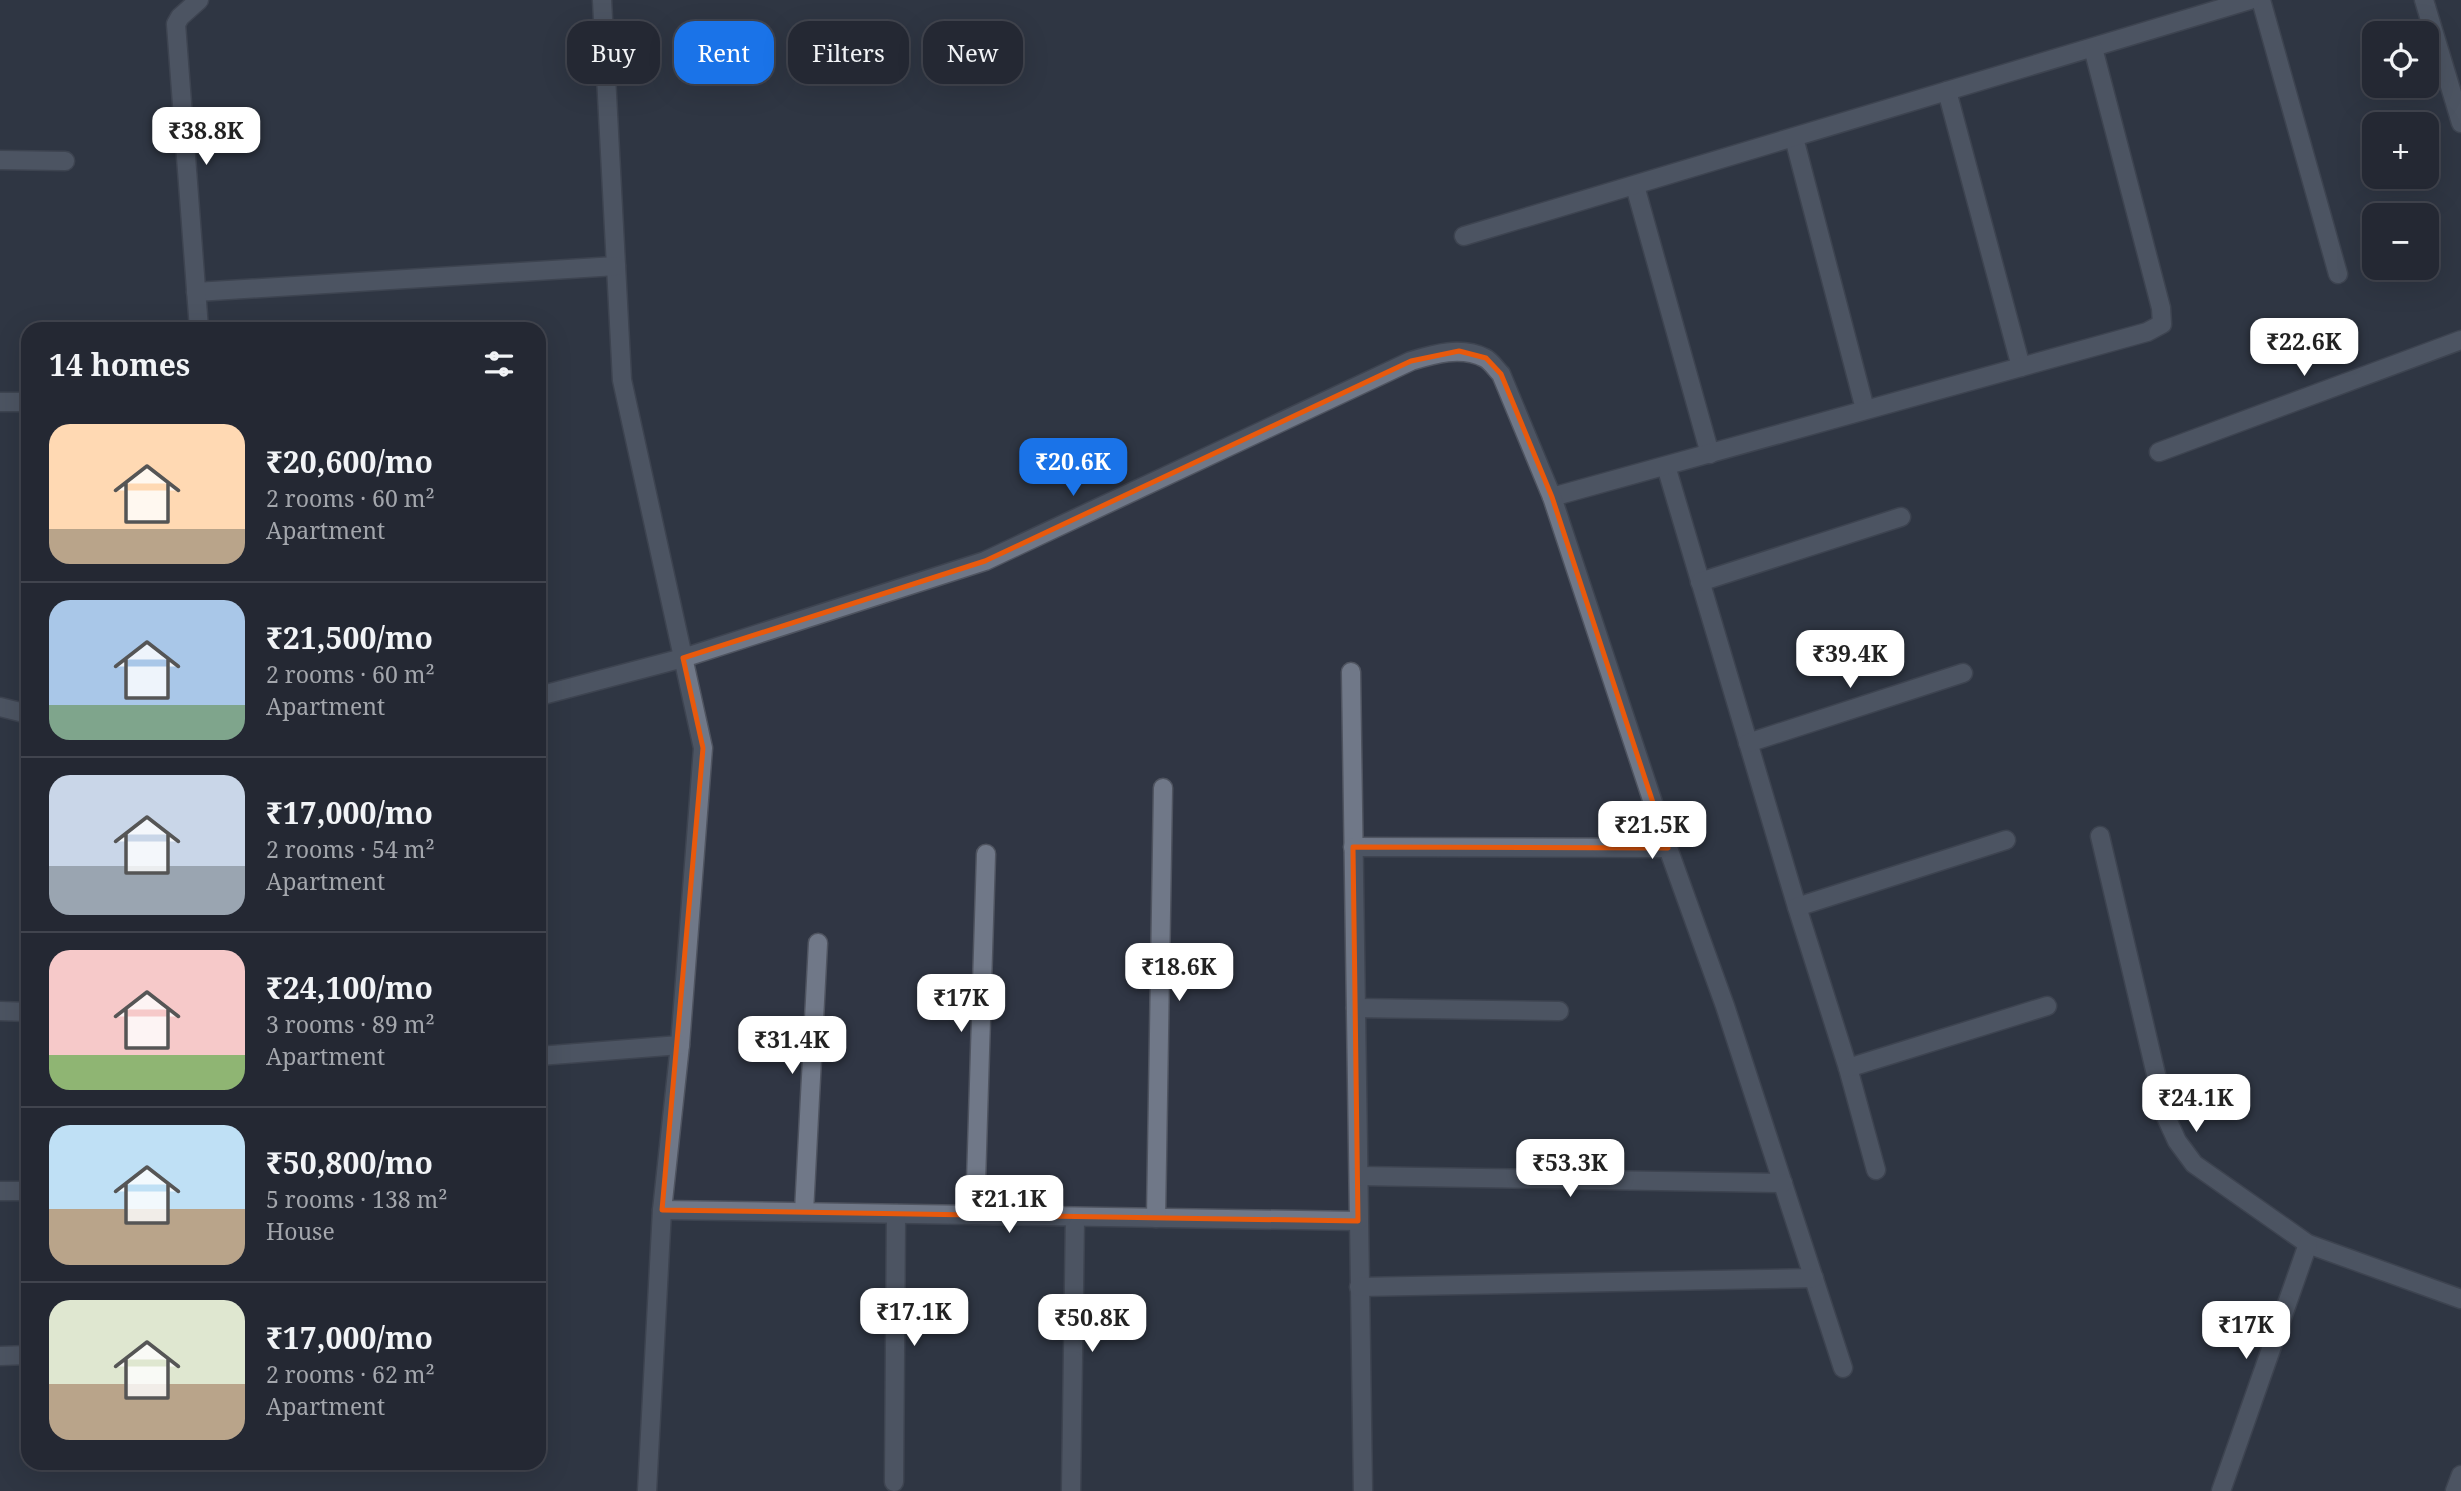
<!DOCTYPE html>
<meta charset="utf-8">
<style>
:root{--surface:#242833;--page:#2c303b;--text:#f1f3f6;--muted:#a3a6ac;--line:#41444e;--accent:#1a73e8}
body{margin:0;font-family:"Noto Serif",serif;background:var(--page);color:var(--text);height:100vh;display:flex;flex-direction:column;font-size:26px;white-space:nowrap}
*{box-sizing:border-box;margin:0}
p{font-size:23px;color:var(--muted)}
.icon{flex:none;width:38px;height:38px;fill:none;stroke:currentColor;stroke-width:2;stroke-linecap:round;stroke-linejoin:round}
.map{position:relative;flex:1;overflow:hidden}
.details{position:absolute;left:21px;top:322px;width:525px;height:1148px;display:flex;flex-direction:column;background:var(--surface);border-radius:21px;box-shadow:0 7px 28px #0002,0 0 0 2px var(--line)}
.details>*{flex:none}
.guide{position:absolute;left:567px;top:21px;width:665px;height:63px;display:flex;gap:14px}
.fabs{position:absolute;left:2362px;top:21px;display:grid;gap:14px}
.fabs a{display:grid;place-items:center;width:77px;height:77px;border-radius:14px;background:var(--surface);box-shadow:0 7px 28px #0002,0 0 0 2px var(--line);font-size:35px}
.price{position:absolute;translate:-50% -60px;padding:0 16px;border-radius:14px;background:#fff;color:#222;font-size:23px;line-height:46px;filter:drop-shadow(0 2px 4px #0008)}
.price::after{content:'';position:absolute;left:50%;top:42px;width:21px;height:16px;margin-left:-10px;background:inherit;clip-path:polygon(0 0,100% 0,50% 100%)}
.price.on{background:var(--accent);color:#fff}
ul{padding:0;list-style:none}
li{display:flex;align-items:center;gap:21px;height:175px;padding:0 28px}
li+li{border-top:2px solid var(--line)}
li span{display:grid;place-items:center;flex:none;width:196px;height:140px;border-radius:21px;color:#555}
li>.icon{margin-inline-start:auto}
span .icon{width:84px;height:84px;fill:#fffc;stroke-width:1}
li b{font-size:30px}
h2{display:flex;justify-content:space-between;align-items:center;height:84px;padding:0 28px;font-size:30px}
.tag{padding:0 24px;border-radius:21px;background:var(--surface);box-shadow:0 7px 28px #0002,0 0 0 2px var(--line);font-size:24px;line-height:63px}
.tag.on{background:var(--accent);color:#fff}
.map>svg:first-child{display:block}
</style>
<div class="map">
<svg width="2461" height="1491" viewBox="0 0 2461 1491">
<rect width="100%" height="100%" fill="#303644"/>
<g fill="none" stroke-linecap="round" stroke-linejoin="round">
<defs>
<g id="street">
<path d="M 602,0 L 622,380 L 703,748 L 680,1045 L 662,1210 L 647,1491"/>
<path d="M 2261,0 L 2338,274"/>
<path d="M 2424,0 L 2461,123"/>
<path d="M 1947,91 L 2021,367"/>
<path d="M 1794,138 L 1865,409"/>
<path d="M 0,160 L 65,161"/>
<path d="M 1635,186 L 1710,454"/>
<path d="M 1464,236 L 2250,0"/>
<path d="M 196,292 L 616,266"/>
<path d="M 199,329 L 176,24 L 180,17 L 199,0"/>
<path d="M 0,402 L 28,402"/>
<path d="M 2159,452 L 2461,340"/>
<path d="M 1666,466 L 1797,907 L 1848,1068 L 1876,1170"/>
<path d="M 1552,497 L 2147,332 L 2162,324 L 2161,308 L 2093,48"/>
<path d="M 1700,582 L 1901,517"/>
<path d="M 1351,672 L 1363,1491"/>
<path d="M 539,696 L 683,658 L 985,561 L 1411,361 C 1434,354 1461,346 1485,358 C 1491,361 1496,369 1501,374 L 1552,497 L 1668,848 L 1725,1006 L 1843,1368"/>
<path d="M 0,707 L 28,714"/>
<path d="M 1748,743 L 1963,673"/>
<path d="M 2100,836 L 2166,1117 L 2177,1141 L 2194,1164 L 2308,1244 L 2461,1299"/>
<path d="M 1353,847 L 1668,848"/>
<path d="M 1797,907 L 2006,840"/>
<path d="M 1356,1008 L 1559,1011"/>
<path d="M 0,1011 L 28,1012"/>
<path d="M 539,1056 L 680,1045"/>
<path d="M 1848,1068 L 2047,1006"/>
<path d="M 1359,1176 L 1783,1183"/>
<path d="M 0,1191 L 28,1191"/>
<path d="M 662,1210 L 1358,1221"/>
<path d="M 804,1212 L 818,943"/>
<path d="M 975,1215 L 986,854"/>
<path d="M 1156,1218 L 1163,788"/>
<path d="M 1359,1287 L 1814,1278"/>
<path d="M 0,1356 L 28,1355"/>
<path d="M 894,1482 L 896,1214"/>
<path d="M 1071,1491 L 1075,1217"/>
<path d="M 2221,1491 L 2308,1244"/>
<path d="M 2455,1491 L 2461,1475"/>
</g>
</defs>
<!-- street casing -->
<use href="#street" stroke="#4f5460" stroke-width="21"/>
<!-- street -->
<use href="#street" stroke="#707888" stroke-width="18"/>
</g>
<!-- marked area -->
<path d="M0 0H2461V1491H0ZM 1459,351 L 1486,358 L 1501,374 L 1552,497 L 1668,848 L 1353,847 L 1358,1221 L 662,1210 L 703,748 L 683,658 L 985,561 L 1411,361 Z" fill="#303644" fill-opacity=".55" fill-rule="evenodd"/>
<path fill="none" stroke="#e8590c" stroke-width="5" stroke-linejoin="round" d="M 1459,351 L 1486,358 L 1501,374 L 1552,497 L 1668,848 L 1353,847 L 1358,1221 L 662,1210 L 703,748 L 683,658 L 985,561 L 1411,361 Z"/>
</svg>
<div class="fabs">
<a><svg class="icon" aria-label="locate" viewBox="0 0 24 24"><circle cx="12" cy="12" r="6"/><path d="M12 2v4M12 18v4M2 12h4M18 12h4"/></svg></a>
<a>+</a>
<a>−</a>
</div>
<b class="price" style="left:206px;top:167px">₹38.8K</b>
<b class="price" style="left:2304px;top:378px">₹22.6K</b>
<b class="price on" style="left:1073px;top:498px">₹20.6K</b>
<b class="price" style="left:1850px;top:690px">₹39.4K</b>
<b class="price" style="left:1652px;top:861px">₹21.5K</b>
<b class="price" style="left:1179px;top:1003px">₹18.6K</b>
<b class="price" style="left:961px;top:1034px">₹17K</b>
<b class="price" style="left:792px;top:1076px">₹31.4K</b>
<b class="price" style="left:2196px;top:1134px">₹24.1K</b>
<b class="price" style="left:1570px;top:1199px">₹53.3K</b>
<b class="price" style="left:1009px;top:1235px">₹21.1K</b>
<b class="price" style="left:914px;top:1348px">₹17.1K</b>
<b class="price" style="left:1092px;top:1354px">₹50.8K</b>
<b class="price" style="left:2246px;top:1361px">₹17K</b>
<div class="guide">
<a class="tag">Buy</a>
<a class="tag on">Rent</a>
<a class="tag">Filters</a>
<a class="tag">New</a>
</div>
<section class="details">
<h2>14 homes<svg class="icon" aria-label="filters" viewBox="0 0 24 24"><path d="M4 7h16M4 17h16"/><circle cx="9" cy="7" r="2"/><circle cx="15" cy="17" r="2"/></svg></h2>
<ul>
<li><span style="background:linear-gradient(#ffd9b3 75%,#b9a48a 0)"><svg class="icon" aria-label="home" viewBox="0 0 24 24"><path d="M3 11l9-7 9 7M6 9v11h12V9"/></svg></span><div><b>₹20,600/mo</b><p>2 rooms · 60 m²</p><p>Apartment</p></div></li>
<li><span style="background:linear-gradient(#a9c7e8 75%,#7fa58c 0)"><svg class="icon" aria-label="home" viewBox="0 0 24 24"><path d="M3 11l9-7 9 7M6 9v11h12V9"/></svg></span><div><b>₹21,500/mo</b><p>2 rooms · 60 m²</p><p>Apartment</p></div></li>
<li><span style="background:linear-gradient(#c9d6e8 65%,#9aa5b1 0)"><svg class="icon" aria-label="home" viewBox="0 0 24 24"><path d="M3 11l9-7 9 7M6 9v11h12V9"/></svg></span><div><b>₹17,000/mo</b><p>2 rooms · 54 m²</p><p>Apartment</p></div></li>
<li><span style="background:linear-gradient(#f6c9c9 75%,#8fb573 0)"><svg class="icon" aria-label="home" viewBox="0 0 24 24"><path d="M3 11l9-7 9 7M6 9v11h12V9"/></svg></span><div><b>₹24,100/mo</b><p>3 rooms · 89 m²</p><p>Apartment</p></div></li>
<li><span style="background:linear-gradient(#bfe0f5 60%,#b9a48a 0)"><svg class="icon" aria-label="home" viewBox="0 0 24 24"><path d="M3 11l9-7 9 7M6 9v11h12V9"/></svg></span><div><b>₹50,800/mo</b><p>5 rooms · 138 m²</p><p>House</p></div></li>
<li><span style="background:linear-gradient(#dfe7d0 60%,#b9a48a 0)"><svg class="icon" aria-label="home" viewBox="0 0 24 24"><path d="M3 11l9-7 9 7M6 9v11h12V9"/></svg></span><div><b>₹17,000/mo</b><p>2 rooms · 62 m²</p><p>Apartment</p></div></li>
</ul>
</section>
</div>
